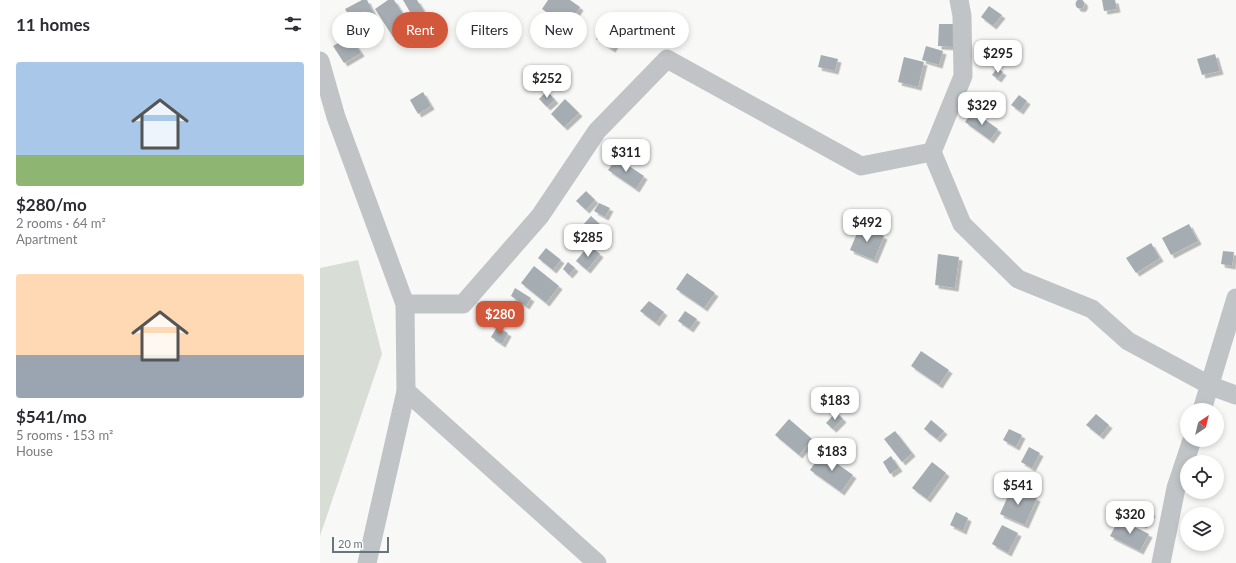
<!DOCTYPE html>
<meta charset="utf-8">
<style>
:root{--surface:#fff;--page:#f7f7f7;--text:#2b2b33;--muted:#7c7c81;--accent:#d2583c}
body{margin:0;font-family:Lato,sans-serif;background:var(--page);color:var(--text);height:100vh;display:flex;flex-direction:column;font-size:15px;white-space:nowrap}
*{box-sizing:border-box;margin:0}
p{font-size:13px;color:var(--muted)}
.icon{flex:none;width:22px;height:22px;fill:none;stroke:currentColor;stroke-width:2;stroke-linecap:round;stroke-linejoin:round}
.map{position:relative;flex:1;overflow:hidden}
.panel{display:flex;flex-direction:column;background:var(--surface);width:320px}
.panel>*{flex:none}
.guide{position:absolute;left:12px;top:12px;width:380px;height:36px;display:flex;gap:8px}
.needle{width:26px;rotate:35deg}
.fabs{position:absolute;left:860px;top:403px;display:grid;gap:8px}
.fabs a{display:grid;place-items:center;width:44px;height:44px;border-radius:50%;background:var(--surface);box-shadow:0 2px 6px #0003;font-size:20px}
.scale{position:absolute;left:12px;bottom:10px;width:57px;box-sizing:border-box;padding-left:4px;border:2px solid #66757e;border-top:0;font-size:11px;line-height:14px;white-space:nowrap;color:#66757e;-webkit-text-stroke:3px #fff;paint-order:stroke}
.price{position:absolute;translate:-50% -34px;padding:0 9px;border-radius:8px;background:#fff;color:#222;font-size:13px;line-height:26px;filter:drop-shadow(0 1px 2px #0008)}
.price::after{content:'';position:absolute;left:50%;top:24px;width:12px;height:9px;margin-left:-6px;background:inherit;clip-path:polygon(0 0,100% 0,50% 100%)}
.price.selected{background:var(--accent);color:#fff}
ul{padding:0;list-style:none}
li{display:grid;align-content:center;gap:8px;height:212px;padding:0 16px}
li span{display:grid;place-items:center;height:124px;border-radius:4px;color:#555}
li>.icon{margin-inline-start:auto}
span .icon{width:72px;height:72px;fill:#fffc;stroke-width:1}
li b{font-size:17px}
h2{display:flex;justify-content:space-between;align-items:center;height:48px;padding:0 16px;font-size:17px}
.chip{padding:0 14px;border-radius:18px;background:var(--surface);box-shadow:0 2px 6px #0003;font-size:14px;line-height:36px}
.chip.selected{background:var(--accent);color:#fff}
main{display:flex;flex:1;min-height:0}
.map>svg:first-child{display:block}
</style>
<main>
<section class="panel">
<h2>11 homes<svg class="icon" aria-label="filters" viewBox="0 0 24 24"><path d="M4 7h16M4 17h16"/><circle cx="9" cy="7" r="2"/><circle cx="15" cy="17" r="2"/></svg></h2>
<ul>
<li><span style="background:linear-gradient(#a9c7e8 75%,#8fb573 0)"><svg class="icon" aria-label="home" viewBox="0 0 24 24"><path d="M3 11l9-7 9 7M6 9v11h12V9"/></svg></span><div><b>$280/mo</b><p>2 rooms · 64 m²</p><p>Apartment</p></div></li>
<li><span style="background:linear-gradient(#ffd9b3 65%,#9aa5b1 0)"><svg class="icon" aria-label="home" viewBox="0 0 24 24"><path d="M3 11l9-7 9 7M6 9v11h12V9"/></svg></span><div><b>$541/mo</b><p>5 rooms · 153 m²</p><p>House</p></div></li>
</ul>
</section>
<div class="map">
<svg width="916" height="563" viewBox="0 0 916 563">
<defs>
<filter id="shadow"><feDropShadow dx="3.5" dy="3.5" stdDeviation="0" flood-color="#0004"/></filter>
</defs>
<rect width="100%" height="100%" fill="#f8f8f6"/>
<!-- green -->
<path fill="#d8ddd5" d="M 38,260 L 62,354 L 0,536 L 0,268 Z"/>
<!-- building -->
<g fill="#a5adb2" filter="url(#shadow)">
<circle cx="760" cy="4" r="4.5"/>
<path d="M 42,0 L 47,0 L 55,16 L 35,27 L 25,9 Z"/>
<path d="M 68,0 L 74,0 L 90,25 L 73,37 L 55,9 Z"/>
<path d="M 83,0 L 97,0 L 105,13 L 94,19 Z"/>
<path d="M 228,0 L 250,0 L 260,7 L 247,27 L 222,9 Z"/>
<path d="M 782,0 L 795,0 L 797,9 L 784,11 Z"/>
<path d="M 669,6 L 682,15 L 673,26 L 661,17 Z"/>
<path d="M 286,23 L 302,33 L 292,49 L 276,39 Z"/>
<path d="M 619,24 L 635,24 L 634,47 L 618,46 Z"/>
<path d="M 30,36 L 41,53 L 24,63 L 13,46 Z"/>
<path d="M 673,40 L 688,51 L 678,65 L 663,54 Z"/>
<path d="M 606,46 L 623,51 L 619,65 L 602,60 Z"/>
<path d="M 895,54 L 900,71 L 882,75 L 877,59 Z"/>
<path d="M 501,55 L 518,59 L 515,71 L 498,67 Z"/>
<path d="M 584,57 L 604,62 L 598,87 L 578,82 Z"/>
<path d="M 677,68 L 683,72 L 678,79 L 672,75 Z"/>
<path d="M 227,91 L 235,100 L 227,107 L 219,99 Z"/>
<path d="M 103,92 L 111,106 L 98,114 L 90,100 Z"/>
<path d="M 699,95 L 707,101 L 700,111 L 691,105 Z"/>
<path d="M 245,99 L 259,113 L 244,127 L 231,114 Z"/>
<path d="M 653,111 L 678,129 L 670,140 L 645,122 Z"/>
<path d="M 297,158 L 324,176 L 316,189 L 288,170 Z"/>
<path d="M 266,191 L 275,200 L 266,210 L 256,201 Z"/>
<path d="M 279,203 L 290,208 L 285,217 L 274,211 Z"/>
<path d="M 271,216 L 283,227 L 274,236 L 262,226 Z"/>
<path d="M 869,224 L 878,241 L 851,255 L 842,238 Z"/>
<path d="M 540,226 L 564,236 L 554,260 L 530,250 Z"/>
<path d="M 831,243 L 840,258 L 816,273 L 806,258 Z"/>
<path d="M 269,245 L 280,254 L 267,270 L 256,261 Z"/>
<path d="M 226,248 L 241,260 L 233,270 L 218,258 Z"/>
<path d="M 903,251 L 914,252 L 912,266 L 901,264 Z"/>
<path d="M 618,254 L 639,257 L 635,288 L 615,285 Z"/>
<path d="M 248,262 L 255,268 L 249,275 L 243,269 Z"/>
<path d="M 214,266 L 239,286 L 226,303 L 201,283 Z"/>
<path d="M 367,273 L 395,293 L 384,308 L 356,289 Z"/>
<path d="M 195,288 L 211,298 L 206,306 L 191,296 Z"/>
<path d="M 329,301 L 344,312 L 336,323 L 320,311 Z"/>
<path d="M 169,310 L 178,318 L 172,325 L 163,317 Z"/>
<path d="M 365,311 L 377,319 L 370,329 L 358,321 Z"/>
<path d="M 177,327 L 188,333 L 182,344 L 171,337 Z"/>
<path d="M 601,351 L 629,370 L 619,385 L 591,366 Z"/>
<path d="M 516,412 L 523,419 L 513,429 L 506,423 Z"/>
<path d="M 776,414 L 789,425 L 780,436 L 766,425 Z"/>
<path d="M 469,419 L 492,439 L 479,455 L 455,435 Z"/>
<path d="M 611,420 L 624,431 L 617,439 L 604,429 Z"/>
<path d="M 689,429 L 702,435 L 696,447 L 683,440 Z"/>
<path d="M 575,431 L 592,453 L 582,462 L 564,439 Z"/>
<path d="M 709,447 L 720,453 L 712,468 L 701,462 Z"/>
<path d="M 502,453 L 533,475 L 521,492 L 490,470 Z"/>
<path d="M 571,456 L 579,468 L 570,474 L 563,462 Z"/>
<path d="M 612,462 L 626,473 L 607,499 L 592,488 Z"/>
<path d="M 692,487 L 717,498 L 705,525 L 680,514 Z"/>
<path d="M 818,502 L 832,513 L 823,525 L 809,515 Z"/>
<path d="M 636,512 L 648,518 L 643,531 L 630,525 Z"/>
<path d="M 799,519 L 829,534 L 820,551 L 790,536 Z"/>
<path d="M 682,525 L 698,533 L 688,553 L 672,544 Z"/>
</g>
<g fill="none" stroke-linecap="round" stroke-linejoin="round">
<!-- minor -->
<g stroke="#c0c4c7" stroke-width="19">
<path d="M 639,0 L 642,16 L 643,76 L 612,152 L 642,224 L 698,279 L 772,309 L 808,341 L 891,386 L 916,395"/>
<path d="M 0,61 L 16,117 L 85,304 L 86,391 L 277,563"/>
<path d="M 85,304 L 143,304 L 220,216 L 277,131 L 347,59 L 541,166 L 612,152"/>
<path d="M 882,410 L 916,298"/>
<path d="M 47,563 L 86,391"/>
<path d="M 841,563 L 856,488 L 872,440"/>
</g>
</g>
</svg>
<div class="fabs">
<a><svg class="needle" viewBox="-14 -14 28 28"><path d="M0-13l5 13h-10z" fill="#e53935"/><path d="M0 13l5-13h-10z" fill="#7c7c81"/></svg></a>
<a><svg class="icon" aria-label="locate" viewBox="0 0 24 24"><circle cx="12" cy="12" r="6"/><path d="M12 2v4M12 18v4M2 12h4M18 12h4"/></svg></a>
<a><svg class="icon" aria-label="layers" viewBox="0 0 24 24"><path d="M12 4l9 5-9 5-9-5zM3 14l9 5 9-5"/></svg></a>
</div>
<div class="scale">20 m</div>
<b class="price" style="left:678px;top:74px">$295</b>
<b class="price" style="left:227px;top:99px">$252</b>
<b class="price" style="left:662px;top:126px">$329</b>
<b class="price" style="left:306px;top:173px">$311</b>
<b class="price" style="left:547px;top:243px">$492</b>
<b class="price" style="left:268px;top:258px">$285</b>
<b class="price selected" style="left:180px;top:335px">$280</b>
<b class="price" style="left:515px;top:421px">$183</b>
<b class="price" style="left:512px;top:472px">$183</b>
<b class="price" style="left:698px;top:506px">$541</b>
<b class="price" style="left:810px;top:535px">$320</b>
<div class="guide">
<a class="chip">Buy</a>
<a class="chip selected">Rent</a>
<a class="chip">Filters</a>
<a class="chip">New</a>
<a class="chip">Apartment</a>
</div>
</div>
</main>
